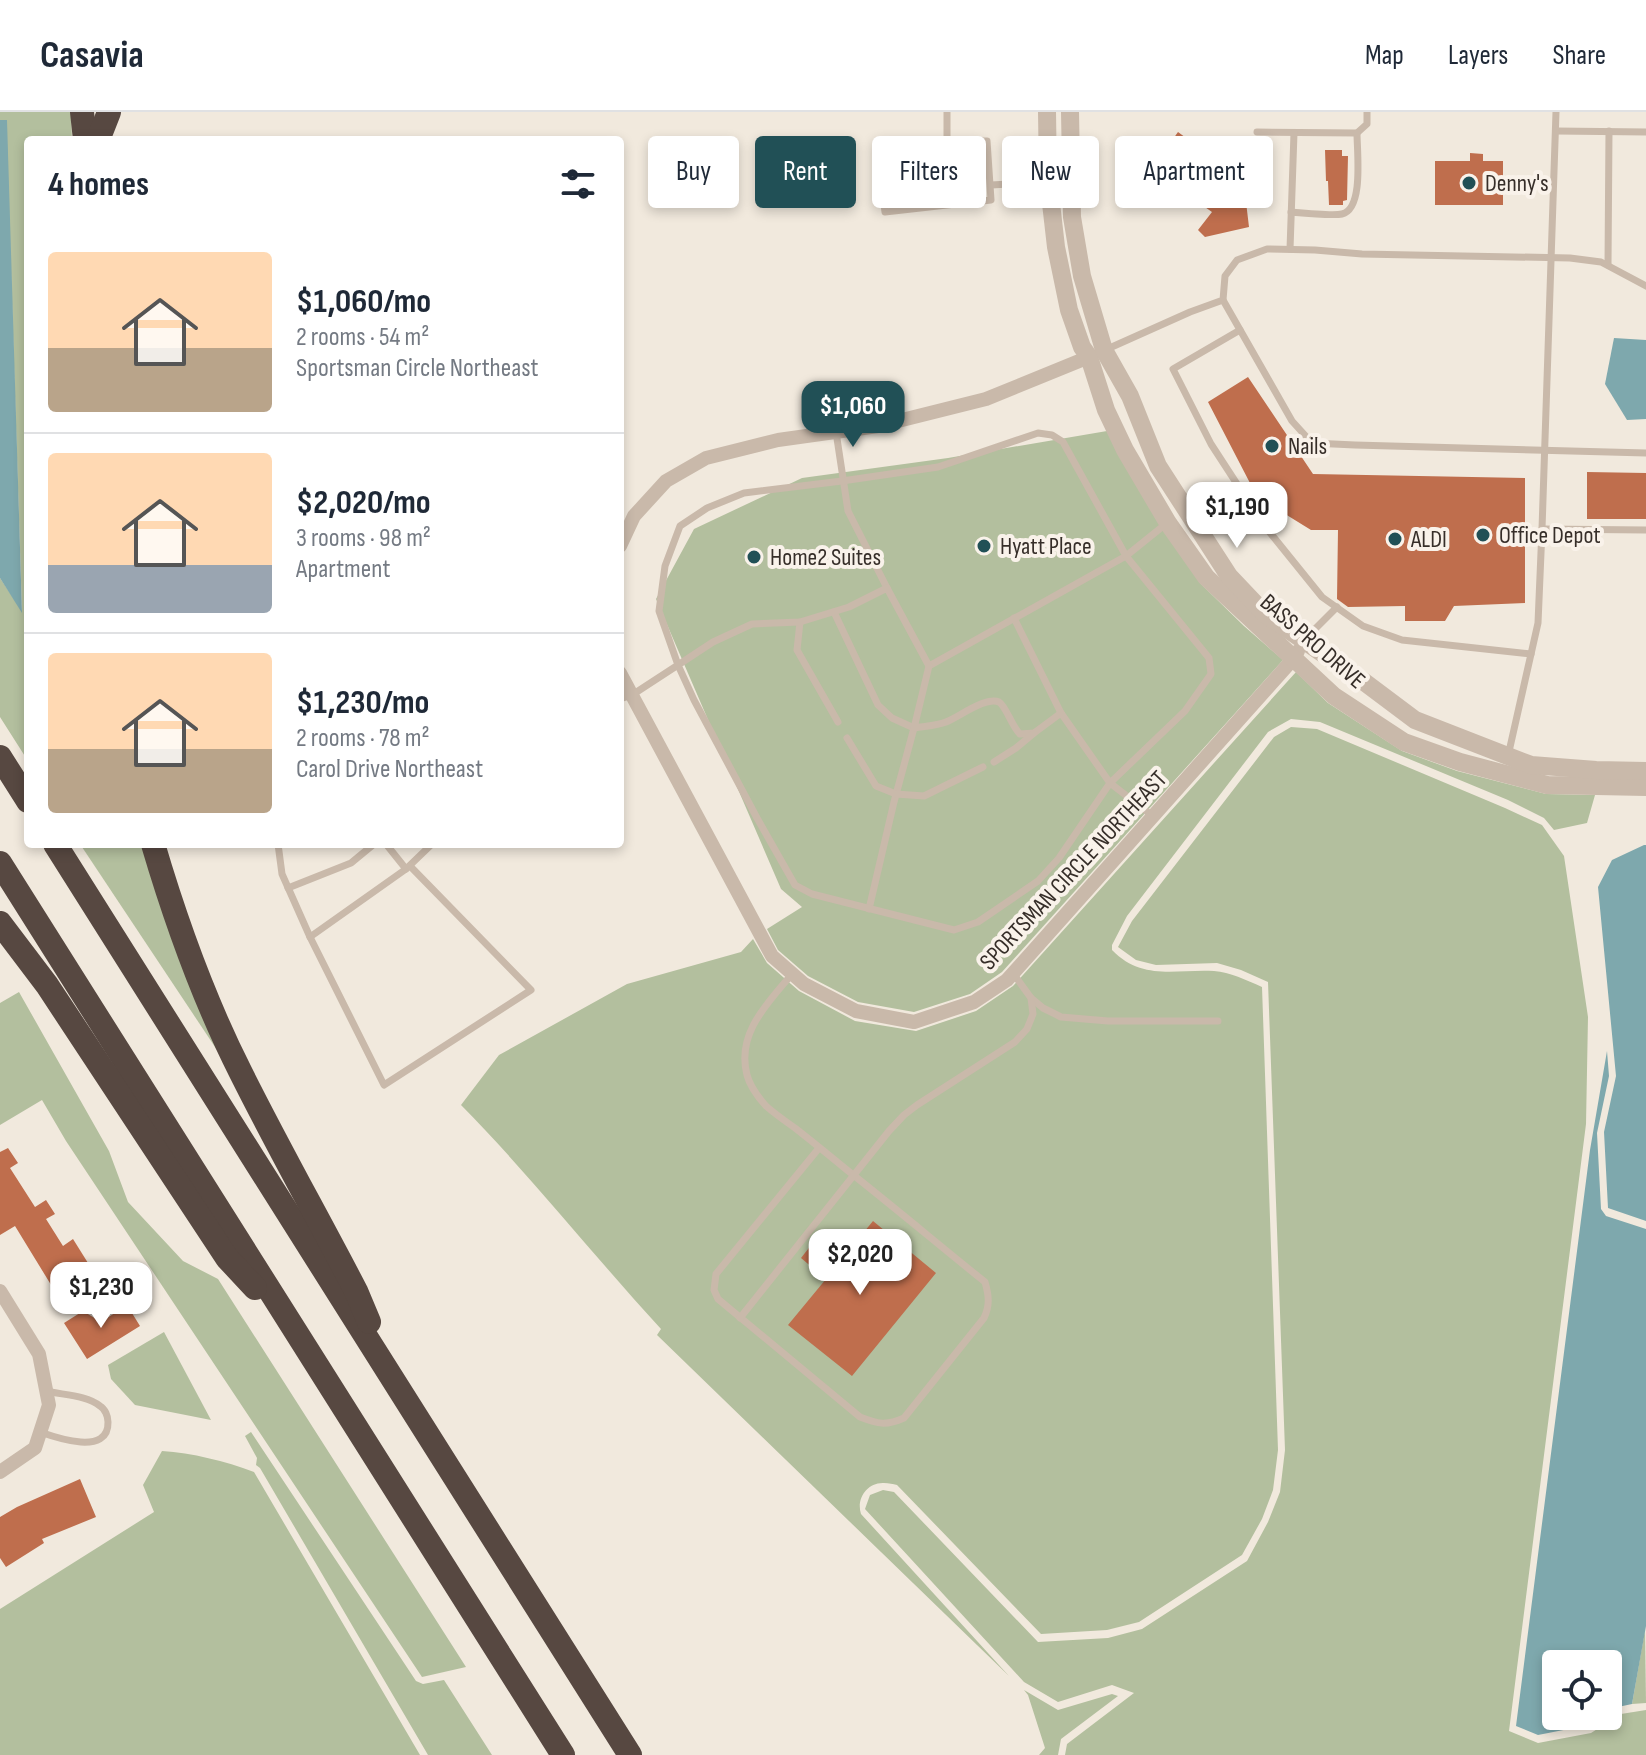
<!DOCTYPE html>
<meta charset="utf-8">
<style>
:root{--surface:#fff;--page:#f2f2f3;--text:#1f2937;--muted:#747a83;--line:#e0e1e3;--accent:#215056}
body{margin:0;font-family:"Sofia Sans Condensed",sans-serif;background:var(--page);color:var(--text);height:100vh;display:flex;flex-direction:column;font-size:30px;white-space:nowrap}
*{box-sizing:border-box;margin:0}
p{font-size:26px;color:var(--muted)}
.icon{flex:none;width:44px;height:44px;fill:none;stroke:currentColor;stroke-width:2;stroke-linecap:round;stroke-linejoin:round}
.map{position:relative;flex:1;overflow:hidden}
.panel{position:absolute;left:24px;top:24px;width:600px;height:712px;display:flex;flex-direction:column;background:var(--surface);border-radius:8px;box-shadow:0 4px 12px #0003}
.panel>*{flex:none}
.hud{position:absolute;left:648px;top:24px;width:760px;height:72px;display:flex;gap:16px}
.buttons{position:absolute;left:1542px;top:1538px;display:grid;gap:16px}
.buttons a{display:grid;place-items:center;width:80px;height:80px;border-radius:8px;background:var(--surface);box-shadow:0 4px 12px #0003;font-size:40px}
.price{position:absolute;translate:-50% -68px;padding:0 18px;border-radius:16px;background:#fff;color:#222;font-size:26px;line-height:52px;filter:drop-shadow(0 2px 4px #0008)}
.price::after{content:'';position:absolute;left:50%;top:48px;width:24px;height:18px;margin-left:-12px;background:inherit;clip-path:polygon(0 0,100% 0,50% 100%)}
.price.on{background:var(--accent);color:#fff}
ul{padding:0;list-style:none}
li{display:flex;align-items:center;gap:24px;height:200px;padding:0 24px}
li+li{border-top:2px solid var(--line)}
li span{display:grid;place-items:center;flex:none;width:224px;height:160px;border-radius:8px;color:#555}
li>.icon{margin-inline-start:auto}
span .icon{width:96px;height:96px;fill:#fffc;stroke-width:1}
li b{font-size:34px}
h2{display:flex;justify-content:space-between;align-items:center;height:96px;padding:0 24px;font-size:34px}
.chip{padding:0 28px;border-radius:8px;background:var(--surface);box-shadow:0 4px 12px #0003;font-size:28px;line-height:72px}
.chip.on{background:var(--accent);color:#fff}
header{display:flex;align-items:center;gap:48px;box-sizing:border-box;height:112px;padding:0 40px;background:var(--surface);border-bottom:2px solid var(--line)}
header strong{font-size:38px}
nav{display:flex;gap:44px;margin-inline-start:auto;font-size:28px}
.map>svg:first-child{display:block}
</style>
<header>
<strong>Casavia</strong>
<nav><a>Map</a><a>Layers</a><a>Share</a></nav>
</header>
<div class="map">
<svg width="1646" height="1643" viewBox="0 0 1646 1643">
<rect width="100%" height="100%" fill="#f1e9dd"/>
<!-- green -->
<g fill="#b3bf9e">
<path d="M 0,0 L 71,0 L 72,28 L 28,28 L 28,649 L 0,605 L 0,466 L 22,499 L 6,8 L 0,8 Z"/>
<path d="M 1107,319 L 1200,471 L 1244,514 L 1283,548 L 1002,860 L 970,882 L 914,900 L 858,890 L 808,864 L 778,838 L 767,817 L 802,795 L 781,777 L 656,487 L 694,417 L 802,366 L 948,346 Z"/>
<path d="M 1296,560 L 1328,591 L 1402,639 L 1457,659 L 1546,682 L 1595,683 L 1587,711 L 1554,718 L 1544,706 L 1508,688 L 1320,610 L 1291,607 L 1268,620 L 1127,804 L 1112,833 L 1112,838 C 1142,869 1175,857 1214,859 C 1230,860 1246,868 1262,875 L 1278,1338 L 1273,1378 L 1262,1407 L 1242,1443 L 1139,1510 L 1107,1518 L 1041,1522 L 897,1373 C 893,1372 889,1371 884,1371 C 867,1370 856,1387 861,1402 L 1009,1564 L 657,1223 L 661,1217 C 593,1143 531,1064 461,993 L 499,943 L 627,872 L 741,840 L 753,827 L 767,851 L 799,879 L 855,909 L 916,919 L 976,899 L 1013,874 Z"/>
<path d="M 1291,615 L 1317,617 L 1505,696 L 1542,713 L 1564,744 L 1588,905 L 1586,1012 L 1509,1619 L 1538,1631 L 1591,1621 L 1621,1602 L 1646,1598 L 1646,1643 L 1065,1643 L 1067,1632 L 1134,1581 L 1112,1573 L 1058,1590 L 1024,1570 L 865,1397 L 870,1383 L 883,1378 L 894,1380 L 1038,1530 L 1108,1526 L 1142,1517 L 1247,1449 L 1268,1410 L 1280,1380 L 1285,1338 L 1268,870 L 1241,858 L 1217,851 L 1156,853 L 1136,848 L 1118,835 L 1132,809 L 1274,625 Z"/>
<path d="M 80,732 L 147,732 L 229,956 Z"/>
<path d="M 19,880 L 109,1039 L 128,1090 L 183,1149 L 218,1167 L 466,1555 L 422,1565 L 66,1029 L 42,988 L 0,1013 L 0,891 Z"/>
<path d="M 164,1220 L 211,1308 L 135,1293 L 111,1267 L 108,1253 Z"/>
<path d="M 251,1320 L 416,1569 L 423,1572 L 444,1568 L 492,1643 L 428,1643 L 260,1356 L 256,1353 L 257,1346 L 245,1324 Z"/>
<path d="M 162,1339 C 192,1341 225,1349 254,1360 L 420,1643 L 0,1643 L 0,1497 L 154,1400 L 143,1373 Z"/>
<path d="M 1645,1518 L 1646,1591 L 1632,1592 Z"/>
<path d="M 1024,1578 L 1058,1598 L 1112,1582 L 1118,1584 L 1061,1627 L 1058,1643 L 1039,1643 L 1045,1636 L 1028,1583 Z"/>
</g>
<!-- water -->
<g fill="#7ea8ad">
<path d="M 0,8 L 7,8 L 22,501 L 0,466 Z"/>
<path d="M 1614,226 L 1646,228 L 1646,307 L 1627,308 L 1605,272 Z"/>
<path d="M 1644,733 L 1646,733 L 1646,1109 L 1608,1096 L 1604,1020 L 1616,964 L 1598,775 L 1612,748 Z"/>
<path d="M 1607,939 L 1609,964 L 1597,1021 L 1601,1097 L 1606,1104 L 1646,1117 L 1646,1514 L 1632,1592 L 1618,1595 L 1608,1601 L 1608,1552 L 1556,1552 L 1556,1604 L 1604,1604 L 1589,1613 L 1538,1623 L 1516,1614 L 1590,1038 Z"/>
</g>
<!-- building -->
<g fill="#bf6e4d">
<path d="M 1178,20 L 1201,37 L 1184,60 L 1221,87 L 1236,68 L 1244,73 L 1249,115 L 1205,125 L 1198,118 L 1212,100 L 1175,74 L 1164,88 L 1141,72 Z"/>
<path d="M 1325,38 L 1342,38 L 1342,44 L 1348,44 L 1347,88 L 1343,89 L 1343,93 L 1329,93 L 1328,69 L 1326,69 Z"/>
<path d="M 981,39 L 983,76 L 918,79 L 916,42 Z"/>
<path d="M 1470,41 L 1483,42 L 1483,49 L 1503,49 L 1503,93 L 1435,93 L 1435,49 L 1470,49 Z"/>
<path d="M 1248,265 L 1313,362 L 1525,366 L 1525,491 L 1454,494 L 1445,509 L 1405,509 L 1405,494 L 1348,495 L 1337,487 L 1338,418 L 1311,418 L 1277,397 L 1251,373 L 1208,290 Z"/>
<path d="M 1587,360 L 1646,361 L 1646,407 L 1587,407 Z"/>
<path d="M 8,1036 L 18,1051 L 10,1056 L 35,1095 L 46,1088 L 55,1102 L 46,1107 L 63,1134 L 73,1127 L 98,1167 L 70,1184 L 65,1176 L 56,1181 L 15,1114 L 0,1123 L 0,1040 Z"/>
<path d="M 873,1109 L 936,1161 L 852,1264 L 788,1213 L 826,1167 L 801,1146 L 812,1132 L 837,1153 Z"/>
<path d="M 127,1193 L 140,1214 L 87,1247 L 64,1211 L 83,1199 L 101,1210 Z"/>
<path d="M 80,1367 L 96,1405 L 42,1427 L 44,1431 L 6,1455 L 0,1446 L 0,1405 L 17,1395 Z"/>
</g>
<g fill="none" stroke-linecap="round" stroke-linejoin="round">
<!-- service -->
<g stroke="#c9b9aa" stroke-width="7">
<path d="M 947,0 L 947,29"/>
<path d="M 1556,19 L 1646,20"/>
<path d="M 1257,20 L 1357,21 L 1367,12 L 1367,0"/>
<path d="M 987,29 L 991,88 L 885,100 L 879,55 L 895,30 Z"/>
<path d="M 991,73 L 1049,70"/>
<path d="M 1291,100 C 1302,101 1333,104 1342,102 C 1364,97 1357,40 1357,21"/>
<path d="M 1290,137 L 1294,21"/>
<path d="M 1608,153 L 1609,19"/>
<path d="M 1223,188 L 1292,309 L 1312,331 L 1355,333 L 1646,341"/>
<path d="M 1240,218 L 1173,257 L 1211,332 L 1263,412 L 1322,485 L 1363,514 L 1402,528 L 1531,542"/>
<path d="M 1105,238 L 1190,200 L 1223,188 L 1225,164 L 1237,148 L 1267,137 L 1315,138 L 1362,142 L 1570,146 L 1601,150 L 1646,174"/>
<path d="M 836,320 L 848,399 L 887,476"/>
<path d="M 1542,417 L 1556,0"/>
<path d="M 834,500 L 878,593 L 892,606 L 914,616 L 894,690 L 869,797"/>
<path d="M 1014,506 L 1061,601"/>
<path d="M 800,510 L 797,538 L 838,610"/>
<path d="M 1305,527 L 1337,495"/>
<path d="M 929,554 L 1126,444 L 1167,411"/>
<path d="M 620,587 L 632,583 L 678,553 L 694,588 L 757,706 L 795,773 L 812,782 L 954,818 L 978,810 L 1038,769 L 1059,746 L 1110,671 L 1185,599 L 1211,562 L 1209,546 L 1126,444 L 1063,330 L 1052,323 L 1038,321 L 938,355 L 842,369 L 744,381 L 707,396 L 680,414 L 665,454 L 659,499 L 678,553 L 713,530 L 752,512 L 800,510 L 849,495 L 887,476 L 929,554 L 914,616 C 925,614 936,614 946,610 C 959,605 986,584 999,590 C 1006,594 1012,615 1020,622 L 1034,621 L 1061,601 L 1110,671 L 1154,705"/>
<path d="M 847,626 L 876,674 L 896,682 L 924,684 L 983,655"/>
<path d="M 1508,644 L 1538,511 L 1542,417 L 1646,418"/>
<path d="M 994,650 L 1016,636 L 1034,621"/>
<path d="M 278,732 L 282,762 L 310,825 L 406,757 L 432,732"/>
<path d="M 386,732 L 406,757"/>
<path d="M 288,776 L 351,751 L 374,732"/>
<path d="M 310,825 L 384,973 L 531,878 L 410,754"/>
<path d="M 792,862 C 768,891 736,921 747,963 C 750,975 758,985 766,994 C 775,1002 785,1009 795,1016 C 813,1030 830,1044 847,1058 C 894,1095 939,1133 985,1170 C 989,1184 990,1193 984,1206 L 904,1306 C 886,1314 878,1312 860,1305 L 718,1187 L 714,1178 L 716,1162 L 819,1036"/>
<path d="M 1031,886 L 1043,896 L 1061,905 L 1108,909 L 1218,909"/>
<path d="M 740,1206 L 889,1019 L 904,1003 L 917,993 L 1015,930 L 1027,917 L 1033,902 L 1031,886 L 1013,861"/>
<path d="M 40,1320 C 57,1326 109,1344 108,1310 C 108,1304 105,1297 100,1294 C 87,1283 62,1283 46,1279"/>
</g>
<!-- minor -->
<g stroke="#c9b9aa" stroke-width="14">
<path d="M 620,434 L 634,404 L 666,369 L 706,346 L 778,328 L 878,314 L 986,287 L 1089,245"/>
<path d="M 620,561 L 772,844 L 804,872 L 856,899 L 914,910 L 974,890 L 1007,868 L 1294,546 L 1298,539"/>
<path d="M 0,1179 L 39,1242 L 49,1293 L 35,1336 L 0,1360"/>
</g>
<!-- tertiary -->
<g stroke="#c9b9aa" stroke-width="18">
<path d="M 1047,0 L 1048,65 L 1056,135 L 1069,198 L 1082,235 L 1089,245 L 1106,298 L 1125,338 L 1168,411 L 1206,465 L 1334,584 L 1404,630 L 1460,650 L 1547,673 L 1646,675"/>
<path d="M 1070,0 L 1072,105 L 1082,164 L 1104,238 L 1130,284 L 1158,354 L 1229,464 L 1265,502 L 1363,569 L 1415,608 L 1531,653 L 1596,658 L 1646,659"/>
</g>
<!-- motorway -->
<g stroke="#574841" stroke-width="24">
<path d="M 82,0 L 85,28"/>
<path d="M 98,28 L 109,0"/>
<path d="M 0,645 L 28,689"/>
<path d="M 55,732 L 630,1643"/>
<path d="M 153,732 C 176,810 204,888 241,961 C 278,1035 318,1106 356,1179 L 369,1210"/>
<path d="M 0,751 L 563,1643"/>
<path d="M 0,811 L 47,873 L 227,1146 L 255,1176"/>
</g>
</g>
<!-- markers -->
<g fill="#215056" stroke="#f9f2ea" stroke-width="3">
<circle cx="1469" cy="71" r="8"/>
<circle cx="1272" cy="334" r="8"/>
<circle cx="1483" cy="423" r="8"/>
<circle cx="1395" cy="427" r="8"/>
<circle cx="984" cy="434" r="8"/>
<circle cx="754" cy="445" r="8"/>
</g>
<g text-anchor="middle" stroke-width="8" stroke-linejoin="round" paint-order="stroke">
<!-- poi labels -->
<g font-size="24" fill="#362e29" stroke="#f9f2ea" text-anchor="start">
<text x="1485" y="79">Denny's</text>
<text x="1288" y="342">Nails</text>
<text x="1499" y="431">Office Depot</text>
<text x="1411" y="435">ALDI</text>
<text x="1000" y="442">Hyatt Place</text>
<text x="770" y="453">Home2 Suites</text>
</g>
<!-- street labels -->
<g font-size="24" fill="#362e29" stroke="#f9f2ea">
<text transform="translate(1313 529) rotate(41)" y="8">BASS PRO DRIVE</text>
<text transform="translate(1073 758) rotate(-47)" y="8">SPORTSMAN CIRCLE NORTHEAST</text>
</g>
</g>
</svg>
<div class="buttons">
<a><svg class="icon" aria-label="locate" viewBox="0 0 24 24"><circle cx="12" cy="12" r="6"/><path d="M12 2v4M12 18v4M2 12h4M18 12h4"/></svg></a>
</div>
<b class="price on" style="left:853px;top:337px">$1,060</b>
<b class="price" style="left:1237px;top:438px">$1,190</b>
<b class="price" style="left:860px;top:1185px">$2,020</b>
<b class="price" style="left:101px;top:1218px">$1,230</b>
<div class="hud">
<a class="chip">Buy</a>
<a class="chip on">Rent</a>
<a class="chip">Filters</a>
<a class="chip">New</a>
<a class="chip">Apartment</a>
</div>
<section class="panel">
<h2>4 homes<svg class="icon" aria-label="filters" viewBox="0 0 24 24"><path d="M4 7h16M4 17h16"/><circle cx="9" cy="7" r="2"/><circle cx="15" cy="17" r="2"/></svg></h2>
<ul>
<li><span style="background:linear-gradient(#ffd9b3 60%,#b9a48a 0)"><svg class="icon" aria-label="home" viewBox="0 0 24 24"><path d="M3 11l9-7 9 7M6 9v11h12V9"/></svg></span><div><b>$1,060/mo</b><p>2 rooms · 54 m²</p><p>Sportsman Circle Northeast</p></div></li>
<li><span style="background:linear-gradient(#ffd9b3 70%,#9aa5b1 0)"><svg class="icon" aria-label="home" viewBox="0 0 24 24"><path d="M3 11l9-7 9 7M6 9v11h12V9"/></svg></span><div><b>$2,020/mo</b><p>3 rooms · 98 m²</p><p>Apartment</p></div></li>
<li><span style="background:linear-gradient(#ffd9b3 60%,#b9a48a 0)"><svg class="icon" aria-label="home" viewBox="0 0 24 24"><path d="M3 11l9-7 9 7M6 9v11h12V9"/></svg></span><div><b>$1,230/mo</b><p>2 rooms · 78 m²</p><p>Carol Drive Northeast</p></div></li>
</ul>
</section>
</div>
